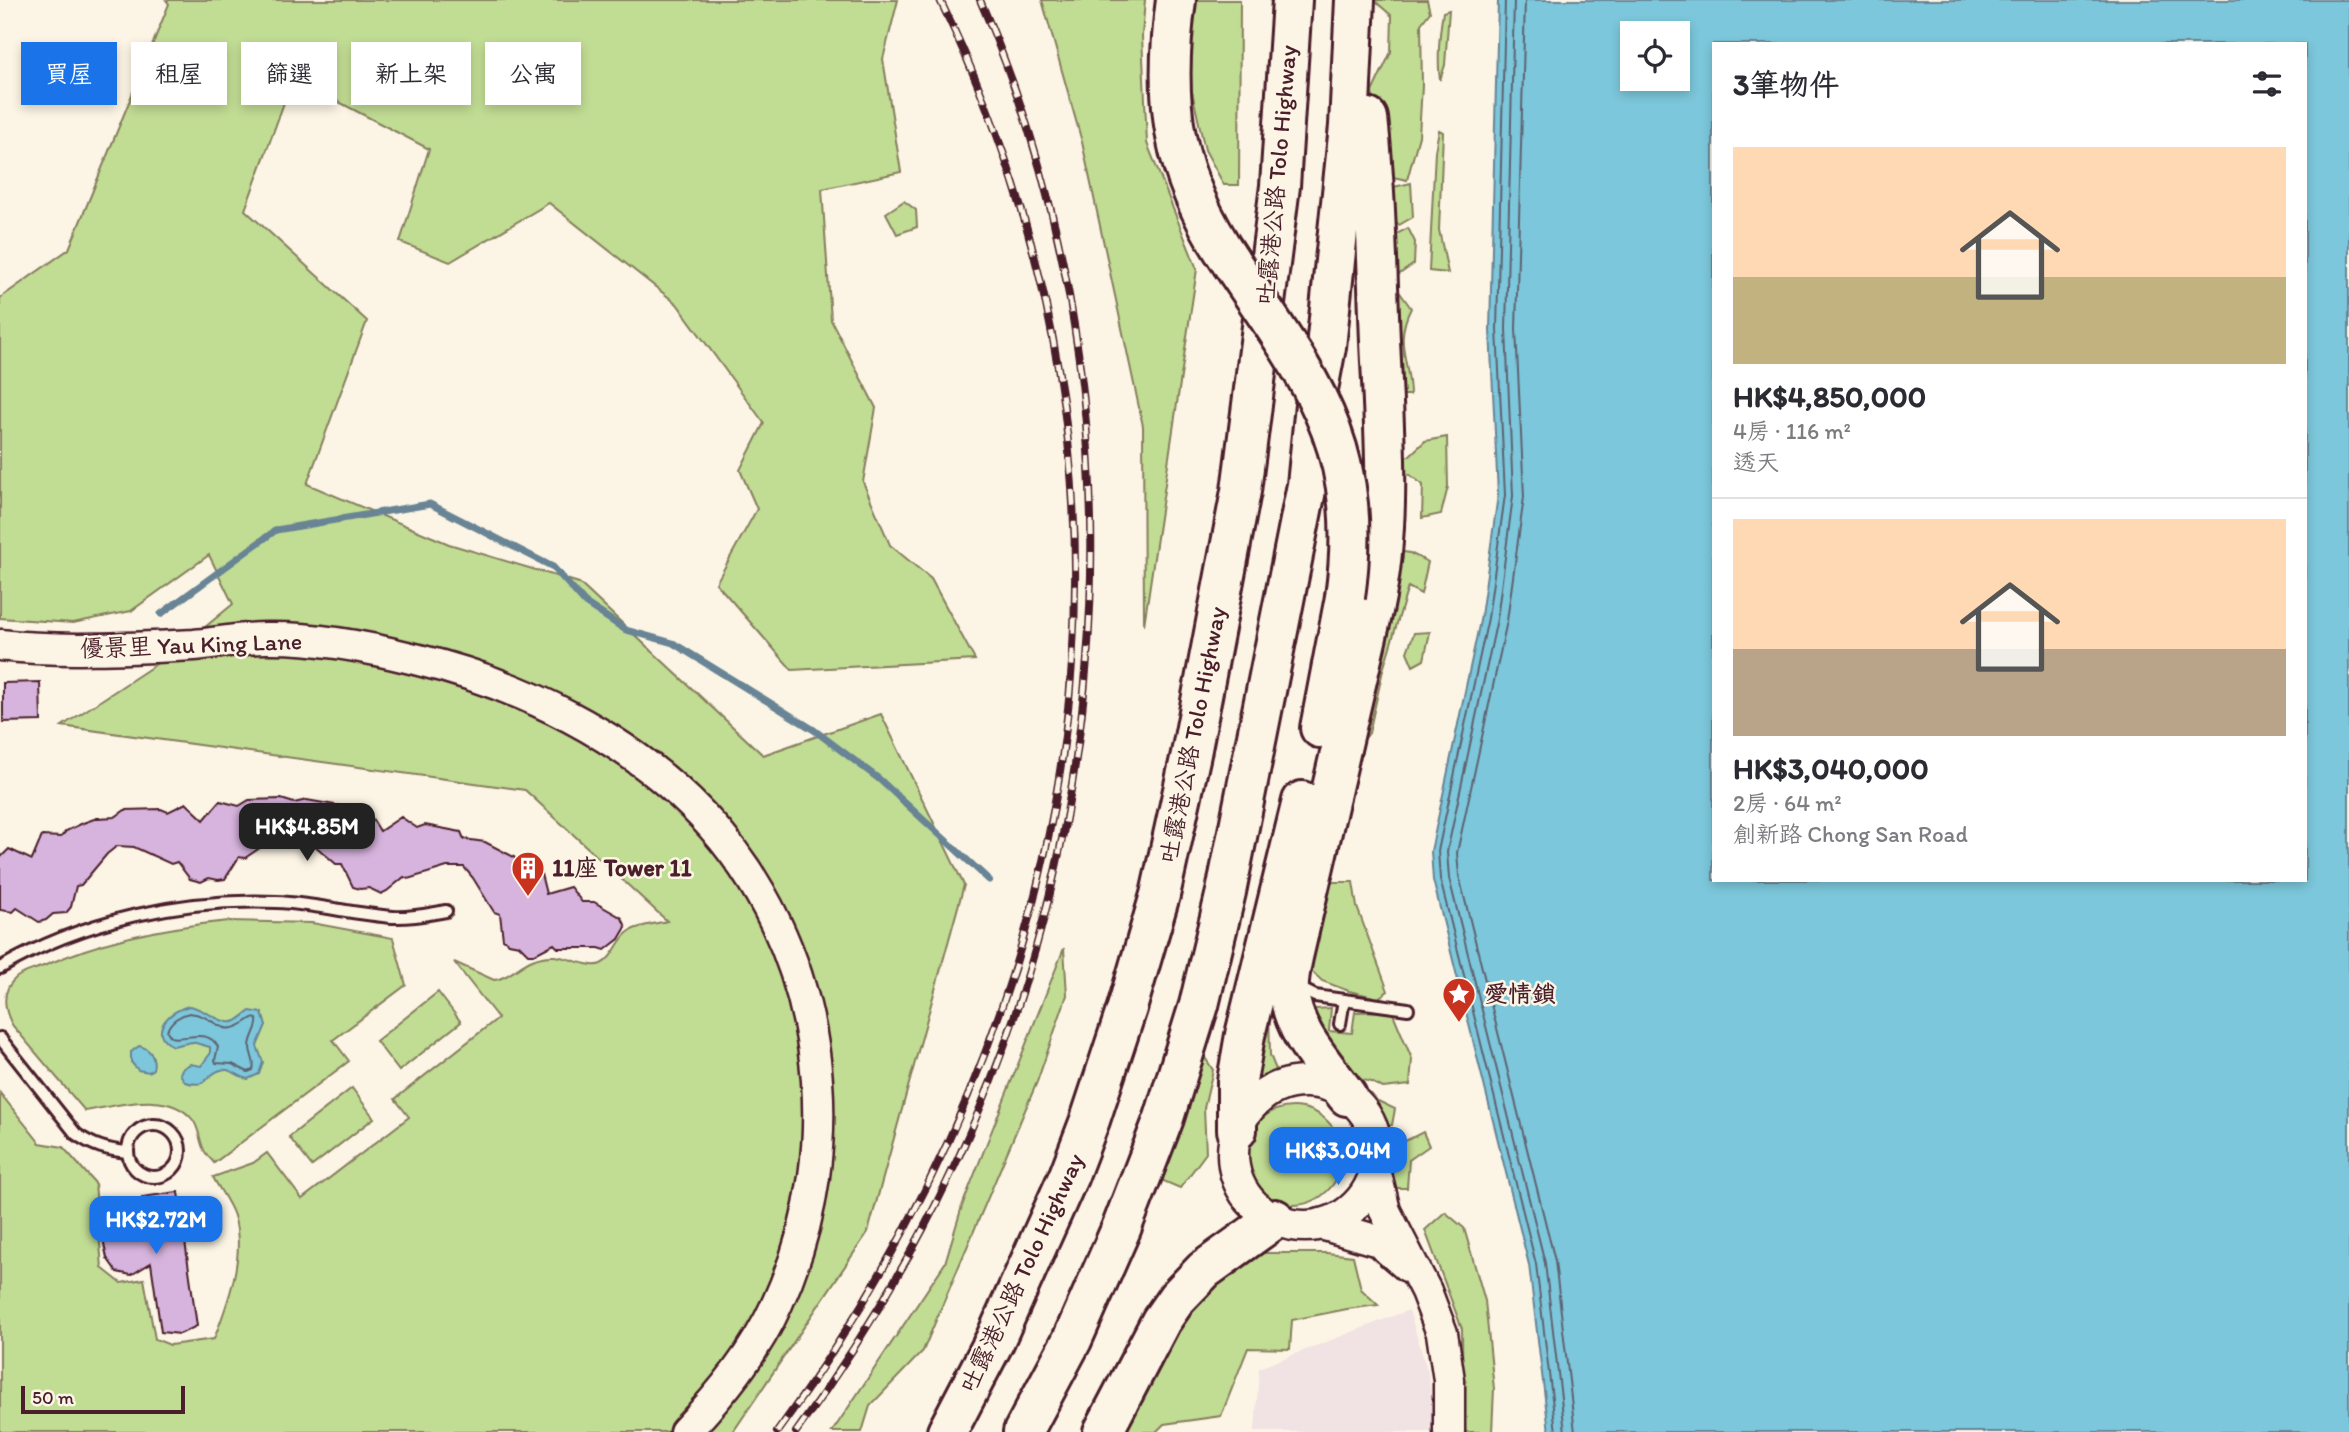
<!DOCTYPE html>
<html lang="zh-TW">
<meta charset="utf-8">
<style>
:root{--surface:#fff;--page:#f7f7f7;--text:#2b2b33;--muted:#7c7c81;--line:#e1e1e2;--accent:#1a73e8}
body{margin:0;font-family:Itim,"LXGW WenKai TC",sans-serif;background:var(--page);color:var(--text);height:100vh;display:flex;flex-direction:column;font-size:26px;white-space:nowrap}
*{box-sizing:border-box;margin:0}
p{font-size:23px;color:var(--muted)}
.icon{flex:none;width:38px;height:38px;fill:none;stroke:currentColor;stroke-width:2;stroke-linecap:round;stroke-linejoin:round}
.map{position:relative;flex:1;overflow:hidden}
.sheet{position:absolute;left:1712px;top:42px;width:595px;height:840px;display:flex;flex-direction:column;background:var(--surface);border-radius:0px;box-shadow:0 4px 10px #0003}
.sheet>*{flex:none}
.hud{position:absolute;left:21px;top:42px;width:665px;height:63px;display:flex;gap:14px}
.controls{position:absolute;left:1620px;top:21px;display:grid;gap:14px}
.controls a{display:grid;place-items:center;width:70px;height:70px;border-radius:0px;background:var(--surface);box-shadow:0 4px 10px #0003;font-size:35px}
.scale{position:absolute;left:21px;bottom:18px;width:164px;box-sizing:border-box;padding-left:7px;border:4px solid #4a1f2b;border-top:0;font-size:19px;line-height:24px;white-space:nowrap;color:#4a1f2b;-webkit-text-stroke:5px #fcf5e5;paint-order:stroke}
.price{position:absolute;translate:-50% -60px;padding:0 16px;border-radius:14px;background:var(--accent);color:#fff;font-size:23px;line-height:46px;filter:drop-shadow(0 2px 4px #0008)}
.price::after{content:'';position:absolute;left:50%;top:42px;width:21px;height:16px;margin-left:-10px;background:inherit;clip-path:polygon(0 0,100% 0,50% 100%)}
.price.active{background:#222;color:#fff}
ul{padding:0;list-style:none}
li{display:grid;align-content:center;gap:14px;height:371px;padding:0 21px}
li+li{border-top:2px solid var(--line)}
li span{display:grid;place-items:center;height:217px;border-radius:0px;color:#555}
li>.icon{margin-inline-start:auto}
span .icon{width:126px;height:126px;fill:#fffc;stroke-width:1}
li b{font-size:30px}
h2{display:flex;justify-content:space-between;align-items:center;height:84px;padding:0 21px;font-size:30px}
.chip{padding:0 24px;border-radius:0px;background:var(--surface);box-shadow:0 4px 10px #0003;font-size:24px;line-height:63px}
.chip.active{background:var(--accent);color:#fff}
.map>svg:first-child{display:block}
</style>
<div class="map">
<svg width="2349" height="1432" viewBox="0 0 2349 1432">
<rect width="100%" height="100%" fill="#fcf5e5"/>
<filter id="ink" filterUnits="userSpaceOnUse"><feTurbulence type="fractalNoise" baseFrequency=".0143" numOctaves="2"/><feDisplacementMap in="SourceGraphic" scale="14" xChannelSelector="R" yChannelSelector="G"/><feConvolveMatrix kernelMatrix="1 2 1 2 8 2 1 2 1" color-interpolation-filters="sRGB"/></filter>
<g filter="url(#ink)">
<!-- built -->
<path fill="#f1e2e3" d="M 1409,1310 L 1428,1373 L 1435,1432 L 1255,1432 L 1259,1368 Z"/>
<!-- green -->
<g fill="#c1dc93" stroke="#867e5f" stroke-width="2">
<path d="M 166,0 L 898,0 L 883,59 L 901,172 L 822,189 L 831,320 L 876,408 L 863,482 L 890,545 L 931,579 L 975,660 L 792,670 L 716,583 L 757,509 L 740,470 L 764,423 L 677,304 L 549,203 L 450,262 L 400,242 L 429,149 L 293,78 L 245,210 L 367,321 L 307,484 L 449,544 L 579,583 L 763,755 L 881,714 L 964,885 L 868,1232 L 733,1432 L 0,1432 L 0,1093 L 40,1143 L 63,1147 L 95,1183 L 102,1268 L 121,1283 L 144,1279 L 155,1339 L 170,1345 L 214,1339 C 228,1303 246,1255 234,1216 C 230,1203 219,1189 213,1177 L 253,1163 L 267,1153 L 302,1199 L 409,1117 L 395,1099 L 498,1018 L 454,962 L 494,980 C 515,977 523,956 553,956 C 568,956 589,969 601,964 C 614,958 618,938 630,931 C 639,925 656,924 667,921 L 525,790 L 62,726 L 176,651 L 233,604 L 209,555 L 131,611 L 73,623 L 0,618 L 0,298 L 69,249 L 169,4 Z"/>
<path d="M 1042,0 L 1145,0 L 1142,36 L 1147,143 L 1197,269 L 1144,625 L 1143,426 L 1082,142 Z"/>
<path d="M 1195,0 L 1240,0 L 1239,185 L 1224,185 L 1205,150 L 1190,83 L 1190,30 Z"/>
<path d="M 1377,0 L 1427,0 L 1430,12 L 1421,24 L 1422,85 L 1419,136 L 1407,180 L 1384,175 L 1372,92 L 1391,52 L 1392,16 L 1376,2 Z"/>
<path d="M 1449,10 L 1445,65 L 1440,80 C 1437,57 1439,36 1443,12 Z"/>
<path d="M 1439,130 L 1443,132 L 1439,230 L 1448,273 L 1429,271 L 1435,151 Z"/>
<path d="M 1411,183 L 1413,217 L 1399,225 L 1387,213 L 1385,189 Z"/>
<path d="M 904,201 L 916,210 L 917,227 L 897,234 L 886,213 Z"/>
<path d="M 1408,228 L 1415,242 L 1414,264 L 1398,275 L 1386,269 L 1383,241 Z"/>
<path d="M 1398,290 L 1411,308 C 1393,343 1410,361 1410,395 L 1397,395 L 1389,296 Z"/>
<path d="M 1447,437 L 1448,487 L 1441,514 L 1422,518 L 1423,485 L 1409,474 L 1387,480 L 1389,458 L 1409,456 L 1425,441 Z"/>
<path d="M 1391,550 L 1410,553 L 1428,562 L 1421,594 L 1408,587 L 1383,670 L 1369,733 L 1346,763 Z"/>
<path d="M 1430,632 L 1424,660 L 1413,666 L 1407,652 L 1414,633 Z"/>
<path d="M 1326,882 L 1353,882 L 1357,907 L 1388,991 L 1378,998 L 1349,991 L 1322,981 L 1305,965 Z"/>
<path d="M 229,921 L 312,923 L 393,938 L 406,985 L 333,1040 L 349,1061 L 214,1163 C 211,1159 206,1155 204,1150 C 199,1140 200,1130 193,1120 C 169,1089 118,1106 85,1111 L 13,1026 C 4,1011 0,990 17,977 C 24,972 37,969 46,965 C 105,939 165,927 229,921 Z"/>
<path d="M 1064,948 L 1067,995 L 1037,1082 L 923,1351 L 870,1406 L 862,1432 L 832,1432 L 945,1263 L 962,1206 Z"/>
<path d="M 438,992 L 461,1022 L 399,1071 L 376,1041 Z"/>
<path d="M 1269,1007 L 1270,1055 L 1279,1077 L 1257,1087 L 1249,1074 Z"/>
<path d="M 1331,1008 L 1329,1031 L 1352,1033 L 1355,1012 L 1392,1011 L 1412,1059 L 1410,1085 L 1383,1088 L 1371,1082 L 1344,1075 L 1307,1016 L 1315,1009 Z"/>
<path d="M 1202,1053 L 1213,1070 L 1204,1108 L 1206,1153 L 1180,1188 L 1161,1180 L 1164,1159 Z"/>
<path d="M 352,1088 L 374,1118 L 312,1166 L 289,1137 Z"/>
<path d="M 1378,1101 L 1395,1109 L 1392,1125 L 1382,1126 L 1375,1112 Z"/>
<circle cx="1293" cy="1156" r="49"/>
<path d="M 1423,1132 L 1429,1146 L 1409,1160 L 1407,1188 L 1393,1188 L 1385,1160 L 1395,1146 Z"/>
<path d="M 1445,1212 L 1464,1228 L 1485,1301 L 1494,1389 L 1492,1432 L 1463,1432 L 1462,1329 L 1425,1230 Z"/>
<path d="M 1263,1253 L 1327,1253 L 1353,1256 L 1361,1289 L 1378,1305 L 1347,1309 L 1292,1320 L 1290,1349 L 1248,1348 L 1221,1416 L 1164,1424 L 1156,1432 L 1114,1432 L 1165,1357 L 1203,1287 Z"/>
</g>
<!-- water -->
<g fill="#7cc7db" stroke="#688495" stroke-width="2" fill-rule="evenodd">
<path d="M 1498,0 L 2349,0 L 2349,1432 L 1549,1432 L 1529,1265 L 1433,880 L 1431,851 L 1481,616 L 1498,495 L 1490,330 ZM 1633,33 L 1678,33 L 1678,79 L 1633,79 ZM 1713,44 L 2305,44 L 2305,880 L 1713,880 Z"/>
<path d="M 189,1006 C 205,1008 223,1027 236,1021 C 241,1018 246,1014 250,1011 L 262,1013 L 266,1025 L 257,1046 L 263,1062 L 259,1074 L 248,1079 C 238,1077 232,1068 221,1070 C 205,1074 210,1089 185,1082 L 180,1074 L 182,1069 L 190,1064 L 201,1066 L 210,1054 L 210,1047 L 192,1042 L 173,1046 C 146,1033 170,1010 189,1006 Z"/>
<path d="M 139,1046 C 150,1048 156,1058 153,1069 L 149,1072 L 138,1070 L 131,1062 L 131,1052 Z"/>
</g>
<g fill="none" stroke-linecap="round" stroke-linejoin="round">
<!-- shore -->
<g stroke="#5e6271" stroke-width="2">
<path d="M 1505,0 L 1497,329 L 1505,495 L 1488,618 L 1438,851 L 1440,879 L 1536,1264 L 1556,1432"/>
<path d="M 1514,0 L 1506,329 L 1513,496 L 1497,619 L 1447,852 L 1449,878 L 1545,1263 L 1565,1432"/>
<path d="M 1525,0 L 1516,329 L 1524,497 L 1507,621 L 1457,853 L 1459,876 L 1555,1261 L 1575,1432"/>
<path d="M 189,1013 C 221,1016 217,1043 252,1018 L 257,1019 C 259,1028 250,1036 250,1047 C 250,1056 256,1061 253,1070 L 248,1072 L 232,1064 L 216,1063 L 215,1060 L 218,1047 C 208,1027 184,1041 171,1037 L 167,1031 C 170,1021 180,1015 189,1013 Z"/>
</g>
<!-- stream -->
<path stroke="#688495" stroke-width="7" d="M 161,614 L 276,530 L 430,504 L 553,567 L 585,603 L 626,630 L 673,643 L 814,730 L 879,779 L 989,880"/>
</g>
<!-- building -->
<g fill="#d7b4de" stroke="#4a1f2b" stroke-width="2">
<path d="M 40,682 L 41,721 L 3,722 L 3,683 Z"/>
<path d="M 281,799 L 294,803 L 307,800 L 340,806 L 355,820 L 365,807 L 380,831 L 401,817 L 417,828 L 425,825 L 461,832 L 464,839 L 485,842 L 514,857 L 526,876 L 539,866 L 546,894 L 570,887 L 582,902 L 594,902 L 622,918 L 626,927 L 619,939 L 605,950 L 599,948 L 558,948 L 554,944 L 535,954 L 528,954 L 519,945 L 509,943 L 503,939 L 500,914 L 494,912 L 473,878 L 464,867 L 447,867 L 408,879 L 404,877 L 387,891 L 381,894 L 369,888 L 360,889 L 353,887 L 342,864 L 336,864 L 305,837 L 292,832 L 279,835 L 245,858 L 239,857 L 225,879 L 218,880 L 209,878 L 201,882 L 190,879 L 177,862 L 171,864 L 134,847 L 117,846 L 107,854 L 81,885 L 76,886 L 71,907 L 66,913 L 53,914 L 46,920 L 39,922 L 17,908 L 13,912 L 0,910 L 0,858 L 9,849 L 32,860 L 42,836 L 61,837 L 66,831 L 83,823 L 97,818 L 115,817 L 125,810 L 161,809 L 168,812 L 186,803 L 204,820 L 220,801 L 239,806 L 249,800 Z"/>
<path d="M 178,1192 L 197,1326 L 180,1334 L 161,1332 L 151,1263 L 131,1275 L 117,1272 L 107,1258 L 103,1239 L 104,1230 L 111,1214 L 117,1211 L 144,1209 L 142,1197 Z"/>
</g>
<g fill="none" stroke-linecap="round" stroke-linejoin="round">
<defs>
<g id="lane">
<path d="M 0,968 C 83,920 182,898 277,902 C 316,904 354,914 393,917 C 411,918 429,914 446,911"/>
<path d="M 1297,987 L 1315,996 L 1408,1009"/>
<path d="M 1340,1024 L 1344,1000"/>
<path d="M 0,1038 L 76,1134 C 93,1146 107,1150 128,1152"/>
<circle cx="154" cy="1151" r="26"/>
</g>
<g id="secondary">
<path d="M 0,645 C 59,652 134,648 194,645 C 218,643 242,638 266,638 C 315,637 368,647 415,659 C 520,684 627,736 702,815 C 825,945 851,1143 777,1304 C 755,1353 722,1393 685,1432"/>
<circle cx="1305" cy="1154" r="72"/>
<path d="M 1375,1170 L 1385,1211 L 1426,1291 L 1442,1333 L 1449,1380 L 1449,1432"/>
<path d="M 1321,1224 L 1378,1241 L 1407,1266"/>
</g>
<g id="highway">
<path d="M 1176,0 C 1162,103 1172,175 1231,262"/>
<path d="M 1320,728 L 1345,597"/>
<path d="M 1347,1096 C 1324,1064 1291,1030 1289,990 C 1288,979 1291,967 1293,957 L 1374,606 C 1392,520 1384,428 1380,341 C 1377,267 1376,192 1368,118"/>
<path d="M 1237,1130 L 1237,1081 L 1245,1035 L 1302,801"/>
<path d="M 947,1432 L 995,1340 L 1069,1175 L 1090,1120 L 1127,1008 L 1160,895 L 1191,754 L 1241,491 L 1280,186 L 1292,0"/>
<path d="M 1023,1432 L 1072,1340 L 1121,1229 L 1142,1175 L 1164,1118 L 1199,1005 L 1226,892 L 1307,485 L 1315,405 L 1326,347 L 1349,126 L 1355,0"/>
<path d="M 1103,1432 L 1161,1321 L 1177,1298 L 1204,1270 L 1275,1219"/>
</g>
</defs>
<!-- lane casing -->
<use href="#lane" stroke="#4a1f2b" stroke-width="16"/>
<!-- secondary casing -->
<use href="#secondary" stroke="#4a1f2b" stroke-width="35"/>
<!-- highway casing -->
<use href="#highway" stroke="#4a1f2b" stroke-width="44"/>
<!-- lane -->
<use href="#lane" stroke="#fcf5e5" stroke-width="10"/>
<!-- secondary -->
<use href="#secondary" stroke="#fcf5e5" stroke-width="30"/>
<!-- highway -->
<use href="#highway" stroke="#fcf5e5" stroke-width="38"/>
<defs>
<g id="rail">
<path d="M 777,1432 C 1091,1002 1176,488 940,0"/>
<path d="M 796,1432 C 875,1324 942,1206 991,1081 C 1125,738 1128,339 980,0"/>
</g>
</defs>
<!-- rail casing -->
<use href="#rail" stroke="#4a1f2b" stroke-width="8"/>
<!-- rail -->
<use href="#rail" stroke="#fcf5e5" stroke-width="5" stroke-dasharray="16" stroke-linecap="butt"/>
<defs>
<path id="highway-bridge" d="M 1231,262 C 1311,381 1366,445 1345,597"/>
</defs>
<!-- highway-bridge casing -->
<use href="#highway-bridge" stroke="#4a1f2b" stroke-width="44" stroke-linecap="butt"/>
<!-- highway-bridge -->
<use href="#highway-bridge" stroke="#fcf5e5" stroke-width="38"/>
</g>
</g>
<!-- icons -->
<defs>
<symbol id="building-pin" viewBox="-11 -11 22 30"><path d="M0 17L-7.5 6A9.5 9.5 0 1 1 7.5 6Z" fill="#c8321e" stroke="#fcf5e5"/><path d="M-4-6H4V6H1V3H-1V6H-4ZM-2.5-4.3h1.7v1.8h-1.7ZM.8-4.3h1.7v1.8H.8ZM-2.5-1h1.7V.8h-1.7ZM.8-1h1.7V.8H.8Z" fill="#fff"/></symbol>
<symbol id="sight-pin" viewBox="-11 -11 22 30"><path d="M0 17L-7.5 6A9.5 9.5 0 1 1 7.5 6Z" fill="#c8321e" stroke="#fcf5e5"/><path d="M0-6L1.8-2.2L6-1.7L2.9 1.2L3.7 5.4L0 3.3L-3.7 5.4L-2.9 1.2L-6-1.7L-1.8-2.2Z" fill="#fff"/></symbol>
</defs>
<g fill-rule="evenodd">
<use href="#building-pin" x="509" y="849" width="38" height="52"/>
<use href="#sight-pin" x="1440" y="975" width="38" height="52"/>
</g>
<g text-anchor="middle" stroke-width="5" stroke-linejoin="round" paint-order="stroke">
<!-- street labels -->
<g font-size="24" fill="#4a1f2b" stroke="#fcf5e5">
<text transform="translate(1277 175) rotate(-85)" y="8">吐露港公路 Tolo Highway</text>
<text transform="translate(191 645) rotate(-2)" y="8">優景里 Yau King Lane</text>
<text transform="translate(1193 735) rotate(-79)" y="8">吐露港公路 Tolo Highway</text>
<text transform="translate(1022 1273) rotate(-65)" y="8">吐露港公路 Tolo Highway</text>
</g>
<!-- poi labels -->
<g font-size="24" font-weight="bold" fill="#4a1f2b" stroke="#fcf5e5" text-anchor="start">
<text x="552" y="876">11座 Tower 11</text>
<text x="1484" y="1002">愛情鎖</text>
</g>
</g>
</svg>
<div class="controls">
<a><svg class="icon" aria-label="locate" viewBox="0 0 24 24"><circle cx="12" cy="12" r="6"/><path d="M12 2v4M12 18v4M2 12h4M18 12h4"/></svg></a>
</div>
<div class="scale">50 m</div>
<b class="price active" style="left:307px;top:863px">HK$4.85M</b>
<b class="price" style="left:1338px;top:1187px">HK$3.04M</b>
<b class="price" style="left:156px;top:1256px">HK$2.72M</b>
<div class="hud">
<a class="chip active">買屋</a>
<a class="chip">租屋</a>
<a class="chip">篩選</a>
<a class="chip">新上架</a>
<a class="chip">公寓</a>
</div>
<section class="sheet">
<h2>3筆物件<svg class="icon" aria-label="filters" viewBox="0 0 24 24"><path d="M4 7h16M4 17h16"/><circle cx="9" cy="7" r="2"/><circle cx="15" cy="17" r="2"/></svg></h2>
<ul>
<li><span style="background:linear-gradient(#ffd9b3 60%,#c2b280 0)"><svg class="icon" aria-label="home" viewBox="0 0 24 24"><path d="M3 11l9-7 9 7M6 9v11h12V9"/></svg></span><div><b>HK$4,850,000</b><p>4房 · 116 m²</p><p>透天</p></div></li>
<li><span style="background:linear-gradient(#ffd9b3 60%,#b9a48a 0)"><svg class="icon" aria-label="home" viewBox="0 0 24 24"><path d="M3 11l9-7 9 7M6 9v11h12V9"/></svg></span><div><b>HK$3,040,000</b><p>2房 · 64 m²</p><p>創新路 Chong San Road</p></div></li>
</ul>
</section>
</div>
